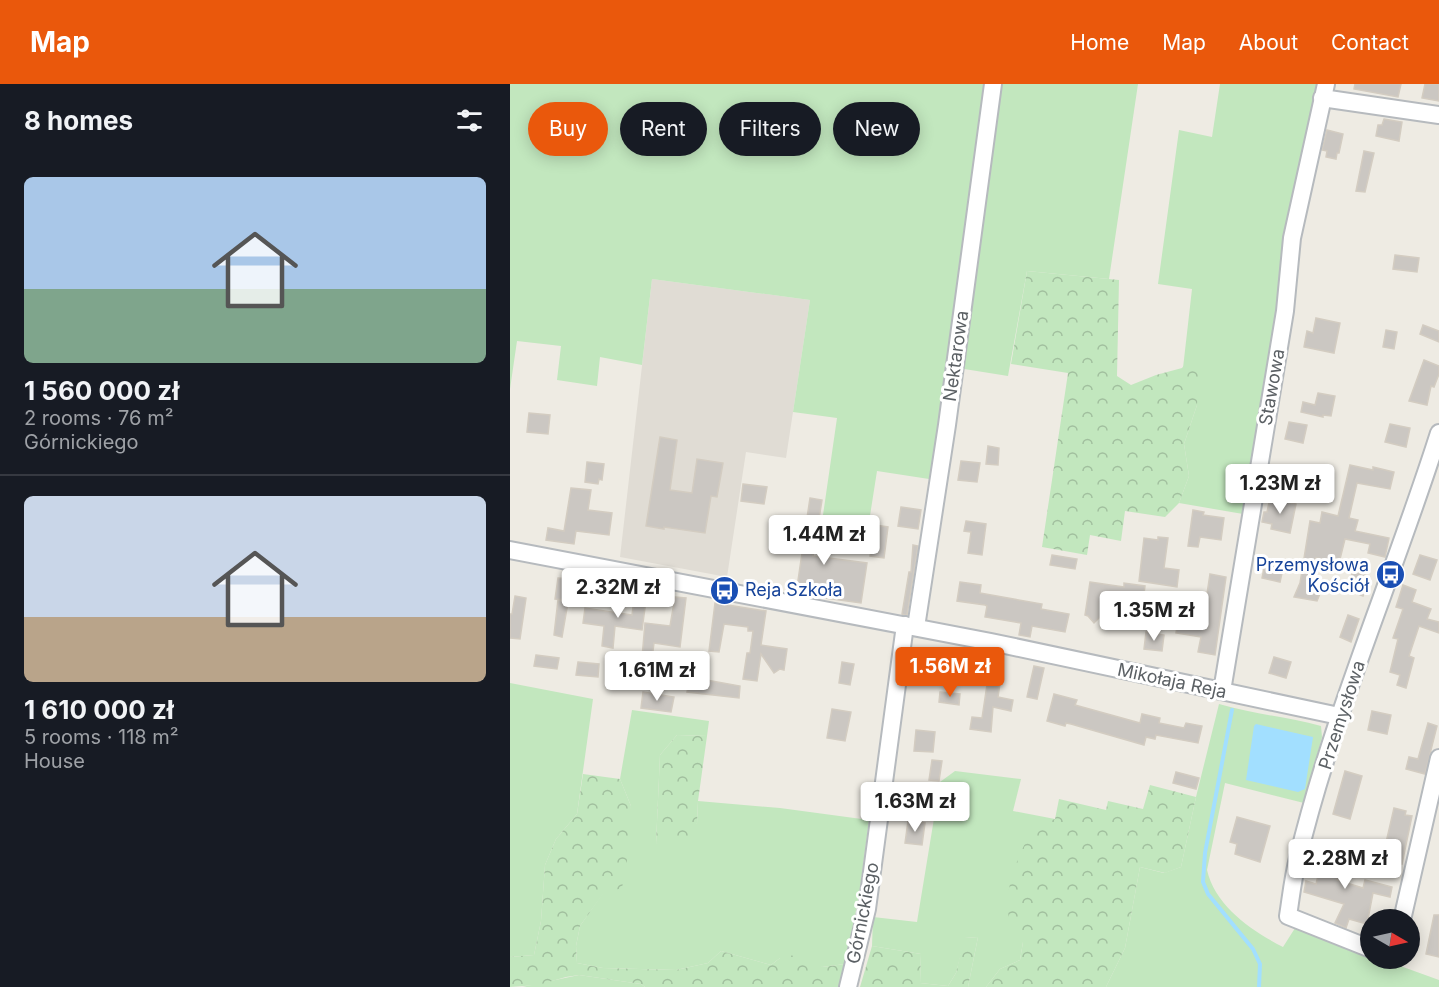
<!DOCTYPE html>
<meta charset="utf-8">
<style>
:root{--surface:#171b24;--page:#20242c;--text:#f1f3f6;--muted:#9ea1a6;--line:#363941;--accent:#ea580c}
body{margin:0;font-family:Inter,sans-serif;background:var(--page);color:var(--text);height:100vh;display:flex;flex-direction:column;font-size:22px;white-space:nowrap}
*{box-sizing:border-box;margin:0}
p{font-size:20px;color:var(--muted)}
.icon{flex:none;width:33px;height:33px;fill:none;stroke:currentColor;stroke-width:2;stroke-linecap:round;stroke-linejoin:round}
.map{position:relative;flex:1;overflow:hidden}
.sheet{display:flex;flex-direction:column;background:var(--surface);width:510px}
.sheet>*{flex:none}
.top-card{position:absolute;left:18px;top:18px;width:570px;height:54px;display:flex;gap:12px}
.needle{width:39px;rotate:99deg}
.buttons{position:absolute;left:850px;top:825px;display:grid;gap:12px}
.buttons a{display:grid;place-items:center;width:60px;height:60px;border-radius:50%;background:var(--surface);box-shadow:0 3px 15px #0003;font-size:30px}
.price{position:absolute;translate:-50% -51px;padding:0 14px;border-radius:6px;background:#fff;color:#222;font-size:20px;line-height:39px;filter:drop-shadow(0 2px 3px #0008)}
.price::after{content:'';position:absolute;left:50%;top:36px;width:18px;height:14px;margin-left:-9px;background:inherit;clip-path:polygon(0 0,100% 0,50% 100%)}
.price.active{background:var(--accent);color:#fff}
ul{padding:0;list-style:none}
li{display:grid;align-content:center;gap:12px;height:318px;padding:0 24px}
li+li{border-top:2px solid var(--line)}
li span{display:grid;place-items:center;height:186px;border-radius:9px;color:#555}
li>.icon{margin-inline-start:auto}
span .icon{width:108px;height:108px;fill:#fffc;stroke-width:1}
li b{font-size:26px}
h2{display:flex;justify-content:space-between;align-items:center;height:72px;padding:0 24px;font-size:26px}
.tag{padding:0 21px;border-radius:27px;background:var(--surface);box-shadow:0 3px 15px #0003;font-size:21px;line-height:54px}
.tag.active{background:var(--accent);color:#fff}
header{display:flex;align-items:center;gap:36px;box-sizing:border-box;height:84px;padding:0 30px;background:var(--accent);color:#fff}
header strong{font-size:28px}
nav{display:flex;gap:33px;margin-inline-start:auto;font-size:21px}
main{display:flex;flex:1;min-height:0}
.map>svg:first-child{display:block}
</style>
<header>
<strong>Map</strong>
<nav><a>Home</a><a>Map</a><a>About</a><a>Contact</a></nav>
</header>
<main>
<section class="sheet">
<h2>8 homes<svg class="icon" aria-label="filters" viewBox="0 0 24 24"><path d="M4 7h16M4 17h16"/><circle cx="9" cy="7" r="2"/><circle cx="15" cy="17" r="2"/></svg></h2>
<ul>
<li><span style="background:linear-gradient(#a9c7e8 60%,#7fa58c 0)"><svg class="icon" aria-label="home" viewBox="0 0 24 24"><path d="M3 11l9-7 9 7M6 9v11h12V9"/></svg></span><div><b>1 560 000 zł</b><p>2 rooms · 76 m²</p><p>Górnickiego</p></div></li>
<li><span style="background:linear-gradient(#c9d6e8 65%,#b9a48a 0)"><svg class="icon" aria-label="home" viewBox="0 0 24 24"><path d="M3 11l9-7 9 7M6 9v11h12V9"/></svg></span><div><b>1 610 000 zł</b><p>5 rooms · 118 m²</p><p>House</p></div></li>
</ul>
</section>
<div class="map">
<svg width="929" height="903" viewBox="0 0 929 903">
<defs>
<pattern id="forest-crowns" width="20" height="18" patternUnits="userSpaceOnUse" patternTransform="scale(1.5)"><rect width="20" height="18" fill="#c2e7be"/><path d="M2 6a3 3 0 1 1 6 0M12 15a3 3 0 1 1 6 0" fill="none" stroke="#a1bf9e"/></pattern>
</defs>
<rect width="100%" height="100%" fill="#eeebe3"/>
<!-- education -->
<path fill="#e0dcd4" d="M 142,195 L 300,216 L 276,374 L 236,368 L 217,493 L 110,473 Z"/>
<!-- green -->
<g fill="#c2e7be">
<path d="M 0,0 L 628,0 L 599,195 L 517,187 L 498,292 L 448,284 L 432,397 L 367,387 L 359,438 L 313,431 L 327,334 L 283,328 L 300,216 L 142,195 L 132,281 L 90,273 L 87,302 L 47,296 L 51,262 L 7,257 L 0,305 Z"/>
<path d="M 710,0 L 814,0 L 760,298 L 733,430 L 669,419 L 679,392 L 674,360 L 687,321 L 673,284 L 682,205 L 648,200 L 669,46 L 702,53 Z"/>
<path d="M 0,599 L 83,615 L 67,730 L 46,755 L 35,781 L 31,837 L 24,871 L 0,873 Z"/>
<path d="M 709,620 C 743,630 778,633 811,642 L 812,653 L 794,719 L 715,699 L 697,786 C 705,822 742,847 773,863 L 787,841 L 861,870 L 861,874 L 871,875 L 929,896 L 929,903 L 596,903 L 615,864 L 630,783 L 654,789 L 671,783 L 686,713 Z"/>
<path d="M 122,626 L 199,637 L 197,652 L 167,651 L 150,671 L 146,760 L 187,739 L 188,717 L 270,724 L 359,736 L 349,812 L 335,880 L 312,883 L 270,874 L 261,881 L 211,867 L 198,879 L 166,886 L 93,884 L 67,879 L 66,862 L 70,842 L 93,809 L 121,722 L 110,695 Z"/>
<path d="M 445,687 L 511,695 L 503,727 L 545,735 L 513,858 L 510,876 L 490,885 L 476,903 L 458,903 L 468,853 L 455,854 L 446,889 L 438,902 L 410,899 L 411,870 L 362,862 L 363,833 L 407,838 L 430,698 Z"/>
<path d="M 69,891 L 131,900 L 135,903 L 12,903 Z"/>
</g>
<!-- forest -->
<g fill="url(#forest-crowns)">
<path d="M 517,187 L 609,196 L 607,292 L 621,301 L 646,291 L 672,284 L 679,275 L 691,277 L 687,321 L 674,360 L 679,392 L 669,419 L 655,433 L 615,427 L 611,457 L 580,451 L 577,471 L 532,463 L 558,289 L 501,280 Z"/>
<path d="M 167,651 L 197,652 L 188,717 L 187,739 L 175,757 L 146,760 L 150,671 Z"/>
<path d="M 73,690 L 110,695 L 121,722 L 117,776 L 112,804 L 93,810 L 70,842 L 66,862 L 67,879 L 93,884 L 166,886 L 198,879 L 211,867 L 261,881 L 270,874 L 294,869 L 312,883 L 335,880 L 329,903 L 135,903 L 131,900 L 69,891 L 56,893 L 28,901 L 0,903 L 0,873 L 24,871 L 31,837 L 35,781 L 46,755 L 67,730 Z"/>
<path d="M 640,701 L 686,713 L 671,783 L 655,789 L 630,783 L 615,864 L 596,903 L 476,903 L 490,885 L 510,876 L 513,858 C 481,829 506,775 523,744 L 545,735 L 549,715 L 596,726 L 598,717 L 633,725 Z"/>
<path d="M 468,853 L 458,903 L 350,903 L 362,862 L 411,870 L 410,899 L 438,902 L 446,889 L 454,854 Z"/>
</g>
<!-- water -->
<path fill="#a2dfff" d="M 746,640 L 803,653 L 795,705 L 788,708 L 736,696 L 744,642 Z"/>
<g fill="none" stroke-linecap="round" stroke-linejoin="round">
<!-- stream -->
<path stroke="#a2dfff" stroke-width="4" d="M 722,626 L 695,769 L 693,798 L 698,810 L 743,865 L 750,880 L 749,903"/>
</g>
<!-- building -->
<g fill="#cbc7c2" stroke="#d3ccc1" stroke-width="1.5">
<path d="M 845,0 L 891,0 L 888,13 L 844,5 Z"/>
<path d="M 915,0 L 929,0 L 929,17 L 912,14 Z"/>
<path d="M 874,35 L 892,38 L 889,57 L 866,52 L 868,41 L 872,41 Z"/>
<path d="M 817,46 L 833,50 L 829,69 L 827,69 L 826,75 L 816,73 L 817,67 L 812,66 Z"/>
<path d="M 854,67 L 864,69 L 855,108 L 846,107 Z"/>
<path d="M 885,171 L 909,174 L 907,188 L 883,185 Z"/>
<path d="M 806,234 L 830,239 L 824,269 L 794,263 L 797,247 L 803,249 Z"/>
<path d="M 913,241 L 929,247 L 929,258 L 910,250 Z"/>
<path d="M 876,246 L 887,248 L 884,265 L 873,263 Z"/>
<path d="M 914,276 L 929,282 L 929,290 L 924,303 L 921,302 L 917,321 L 899,317 Z"/>
<path d="M 808,309 L 825,312 L 821,332 L 813,331 L 813,333 L 791,328 L 793,318 L 805,321 Z"/>
<path d="M 19,329 L 40,331 L 38,350 L 17,348 Z"/>
<path d="M 779,338 L 797,341 L 793,359 L 775,355 Z"/>
<path d="M 880,340 L 900,344 L 896,363 L 875,358 Z"/>
<path d="M 150,353 L 167,356 L 160,406 L 182,409 L 187,375 L 213,379 L 207,413 L 201,412 L 195,449 L 154,443 L 154,445 L 136,442 Z"/>
<path d="M 478,362 L 489,364 L 488,381 L 476,380 Z"/>
<path d="M 451,377 L 470,379 L 467,398 L 448,396 Z"/>
<path d="M 77,378 L 94,380 L 92,396 L 89,395 L 88,400 L 75,398 Z"/>
<path d="M 840,381 L 863,386 L 863,383 L 884,388 L 880,405 L 847,399 L 839,434 L 848,436 L 845,447 L 879,454 L 875,473 L 858,469 L 860,460 L 835,455 L 829,479 L 806,474 L 801,496 L 814,500 L 807,517 L 784,513 L 790,499 L 800,437 L 810,439 L 812,428 L 828,432 Z"/>
<path d="M 233,400 L 257,403 L 254,420 L 231,417 Z"/>
<path d="M 61,404 L 81,406 L 78,426 L 102,429 L 99,451 L 66,447 L 64,460 L 36,456 L 38,444 L 54,447 Z"/>
<path d="M 300,414 L 312,416 L 303,472 L 357,479 L 351,519 L 286,510 L 292,469 L 267,467 L 268,452 L 294,454 Z"/>
<path d="M 760,414 L 786,420 L 780,449 L 761,445 L 762,440 L 752,438 L 754,428 L 757,428 Z"/>
<path d="M 391,423 L 411,426 L 408,445 L 388,442 Z"/>
<path d="M 683,426 L 694,428 L 693,431 L 714,434 L 711,456 L 690,453 L 688,463 L 678,462 Z"/>
<path d="M 456,437 L 476,440 L 472,471 L 458,469 L 461,448 L 454,447 Z"/>
<path d="M 365,441 L 378,443 L 374,474 L 360,472 Z"/>
<path d="M 648,453 L 658,454 L 654,484 L 669,486 L 667,503 L 629,497 L 634,454 L 648,456 Z"/>
<path d="M 403,461 L 408,462 L 397,531 L 394,531 L 392,530 L 399,488 L 401,488 Z"/>
<path d="M 542,471 L 567,475 L 565,485 L 540,481 Z"/>
<path d="M 910,471 L 927,476 L 920,496 L 903,490 Z"/>
<path d="M 756,476 L 774,480 L 770,498 L 752,494 Z"/>
<path d="M 843,487 L 860,493 L 853,512 L 836,505 Z"/>
<path d="M 700,490 L 716,493 L 705,571 L 688,568 L 691,553 L 666,549 L 669,530 L 685,532 L 686,523 L 695,523 Z"/>
<path d="M 48,494 L 59,495 L 56,516 L 45,515 Z"/>
<path d="M 450,498 L 471,501 L 470,509 L 532,520 L 531,525 L 559,530 L 555,548 L 522,542 L 520,553 L 509,551 L 511,539 L 475,533 L 477,522 L 475,521 L 447,517 Z"/>
<path d="M 580,498 L 614,503 L 614,499 L 635,502 L 630,540 L 590,533 L 584,539 L 578,532 L 575,531 Z"/>
<path d="M 893,501 L 906,506 L 902,518 L 921,525 L 917,535 L 929,538 L 929,549 L 909,542 L 899,572 L 904,574 L 896,604 L 887,601 L 890,591 L 880,588 L 888,555 L 883,554 L 893,525 L 886,523 Z"/>
<path d="M 125,507 L 137,509 L 132,546 L 105,542 L 103,564 L 92,562 L 94,542 L 73,539 L 75,524 L 122,531 Z"/>
<path d="M 5,512 L 16,514 L 10,555 L 0,554 L 0,530 L 2,530 Z"/>
<path d="M 165,513 L 176,514 L 170,563 L 144,559 L 142,575 L 132,574 L 135,539 L 160,542 Z"/>
<path d="M 48,516 L 58,518 L 52,553 L 44,551 Z"/>
<path d="M 205,519 L 256,527 L 251,561 L 277,565 L 274,586 L 270,585 L 264,589 L 251,570 L 247,597 L 233,595 L 237,569 L 240,569 L 243,547 L 238,547 L 238,543 L 214,540 L 209,568 L 199,567 Z"/>
<path d="M 838,531 L 849,535 L 841,558 L 830,553 Z"/>
<path d="M 636,548 L 654,551 L 652,567 L 634,565 Z"/>
<path d="M 447,568 L 466,570 L 466,575 L 493,579 L 488,613 L 503,616 L 501,627 L 483,623 L 481,648 L 460,645 L 462,633 L 472,634 L 478,594 L 444,588 Z"/>
<path d="M 26,571 L 49,574 L 47,585 L 24,582 Z"/>
<path d="M 764,573 L 781,578 L 776,594 L 759,589 Z"/>
<path d="M 68,578 L 89,580 L 88,593 L 66,591 Z"/>
<path d="M 332,578 L 344,580 L 340,601 L 329,599 Z"/>
<path d="M 524,582 L 534,584 L 527,615 L 517,613 Z"/>
<path d="M 180,593 L 230,602 L 229,614 L 177,608 Z"/>
<path d="M 133,608 L 164,613 L 161,628 L 131,624 Z"/>
<path d="M 430,608 L 450,610 L 449,621 L 429,618 Z"/>
<path d="M 544,610 L 567,616 L 565,621 L 630,639 L 632,630 L 650,634 L 649,639 L 674,644 L 676,639 L 692,642 L 688,659 L 646,651 L 645,655 L 636,653 L 634,661 L 561,640 L 556,639 L 555,642 L 537,637 Z"/>
<path d="M 322,625 L 341,628 L 335,657 L 317,654 Z"/>
<path d="M 862,627 L 881,631 L 877,650 L 858,646 Z"/>
<path d="M 918,639 L 927,642 L 915,690 L 896,685 L 899,673 L 908,675 Z"/>
<path d="M 406,646 L 425,648 L 423,668 L 404,667 Z"/>
<path d="M 422,676 L 432,677 L 429,697 L 419,696 Z"/>
<path d="M 835,687 L 852,692 L 840,735 L 823,730 Z"/>
<path d="M 666,688 L 689,694 L 686,705 L 663,699 Z"/>
<path d="M 884,724 L 896,727 L 895,731 L 902,732 L 892,780 L 872,776 Z"/>
<path d="M 727,733 L 760,742 L 750,778 L 725,770 L 727,760 L 720,758 Z"/>
<path d="M 398,737 L 415,739 L 412,761 L 395,759 Z"/>
<path d="M 815,764 L 834,769 L 827,796 L 853,804 L 855,796 L 882,803 L 880,813 L 863,809 L 857,840 L 839,835 L 836,844 L 825,839 L 834,820 L 794,808 L 796,797 L 806,800 Z"/>
<path d="M 924,831 L 929,831 L 929,873 L 916,870 Z"/>
</g>
<g fill="none" stroke-linecap="round" stroke-linejoin="round">
<defs>
<g id="minor">
<path d="M 812,14 L 929,31"/>
<path d="M 0,466 L 481,558 L 829,632"/>
<path d="M 406,543 L 437,341 L 483,0"/>
<path d="M 712,607 L 775,227 L 782,154 L 816,0"/>
<path d="M 892,836 L 929,674"/>
<path d="M 861,865 L 778,832 C 781,813 783,793 788,774 C 823,629 884,491 929,349"/>
<path d="M 338,903 L 357,825 L 395,541"/>
</g>
</defs>
<!-- minor casing -->
<use href="#minor" stroke="#b6babe" stroke-width="20"/>
<!-- minor -->
<use href="#minor" stroke="#fff" stroke-width="16"/>
</g>
<!-- icons -->
<defs>
<symbol id="bus-disc" viewBox="-11 -11 22 22"><circle r="9.5" fill="#1a4fb4" stroke="#fff"/><path d="M-5-6H5V4H4V6H2V4H-2V6H-4V4H-5ZM-3.5-4V0h7V-4ZM-3.5 1.2v1.5H-2V1.2ZM2 1.2v1.5H3.5V1.2Z" fill="#fff"/></symbol>
</defs>
<g fill-rule="evenodd">
<use href="#bus-disc" x="864" y="474" width="33" height="33"/>
<use href="#bus-disc" x="198" y="490" width="33" height="33"/>
</g>
<g text-anchor="middle" stroke-width="6" stroke-linejoin="round" paint-order="stroke">
<!-- street labels -->
<g font-size="18" fill="#5b6064" stroke="#fff">
<text transform="translate(446 272) rotate(-82)" y="6">Nektarowa</text>
<text transform="translate(762 303) rotate(-80)" y="6">Stawowa</text>
<text transform="translate(662 597) rotate(12)" y="6">Mikołaja Reja</text>
<text transform="translate(832 631) rotate(-72)" y="6">Przemysłowa</text>
<text transform="translate(353 829) rotate(-79)" y="6">Górnickiego</text>
</g>
<!-- transit labels -->
<g font-size="18" fill="#164399" stroke="#fff" text-anchor="end">
<text x="859" y="487">Przemysłowa<tspan x="859" dy="21">Kościół</tspan></text>
<text x="235" y="512" text-anchor="start">Reja Szkoła</text>
</g>
</g>
</svg>
<div class="buttons">
<a><svg class="needle" viewBox="-14 -14 28 28"><path d="M0-13l5 13h-10z" fill="#e53935"/><path d="M0 13l5-13h-10z" fill="#9ea1a6"/></svg></a>
</div>
<b class="price" style="left:770px;top:431px">1.23M zł</b>
<b class="price" style="left:314px;top:482px">1.44M zł</b>
<b class="price" style="left:108px;top:535px">2.32M zł</b>
<b class="price" style="left:644px;top:558px">1.35M zł</b>
<b class="price active" style="left:440px;top:614px">1.56M zł</b>
<b class="price" style="left:147px;top:618px">1.61M zł</b>
<b class="price" style="left:405px;top:749px">1.63M zł</b>
<b class="price" style="left:835px;top:806px">2.28M zł</b>
<div class="top-card">
<a class="tag active">Buy</a>
<a class="tag">Rent</a>
<a class="tag">Filters</a>
<a class="tag">New</a>
</div>
</div>
</main>
